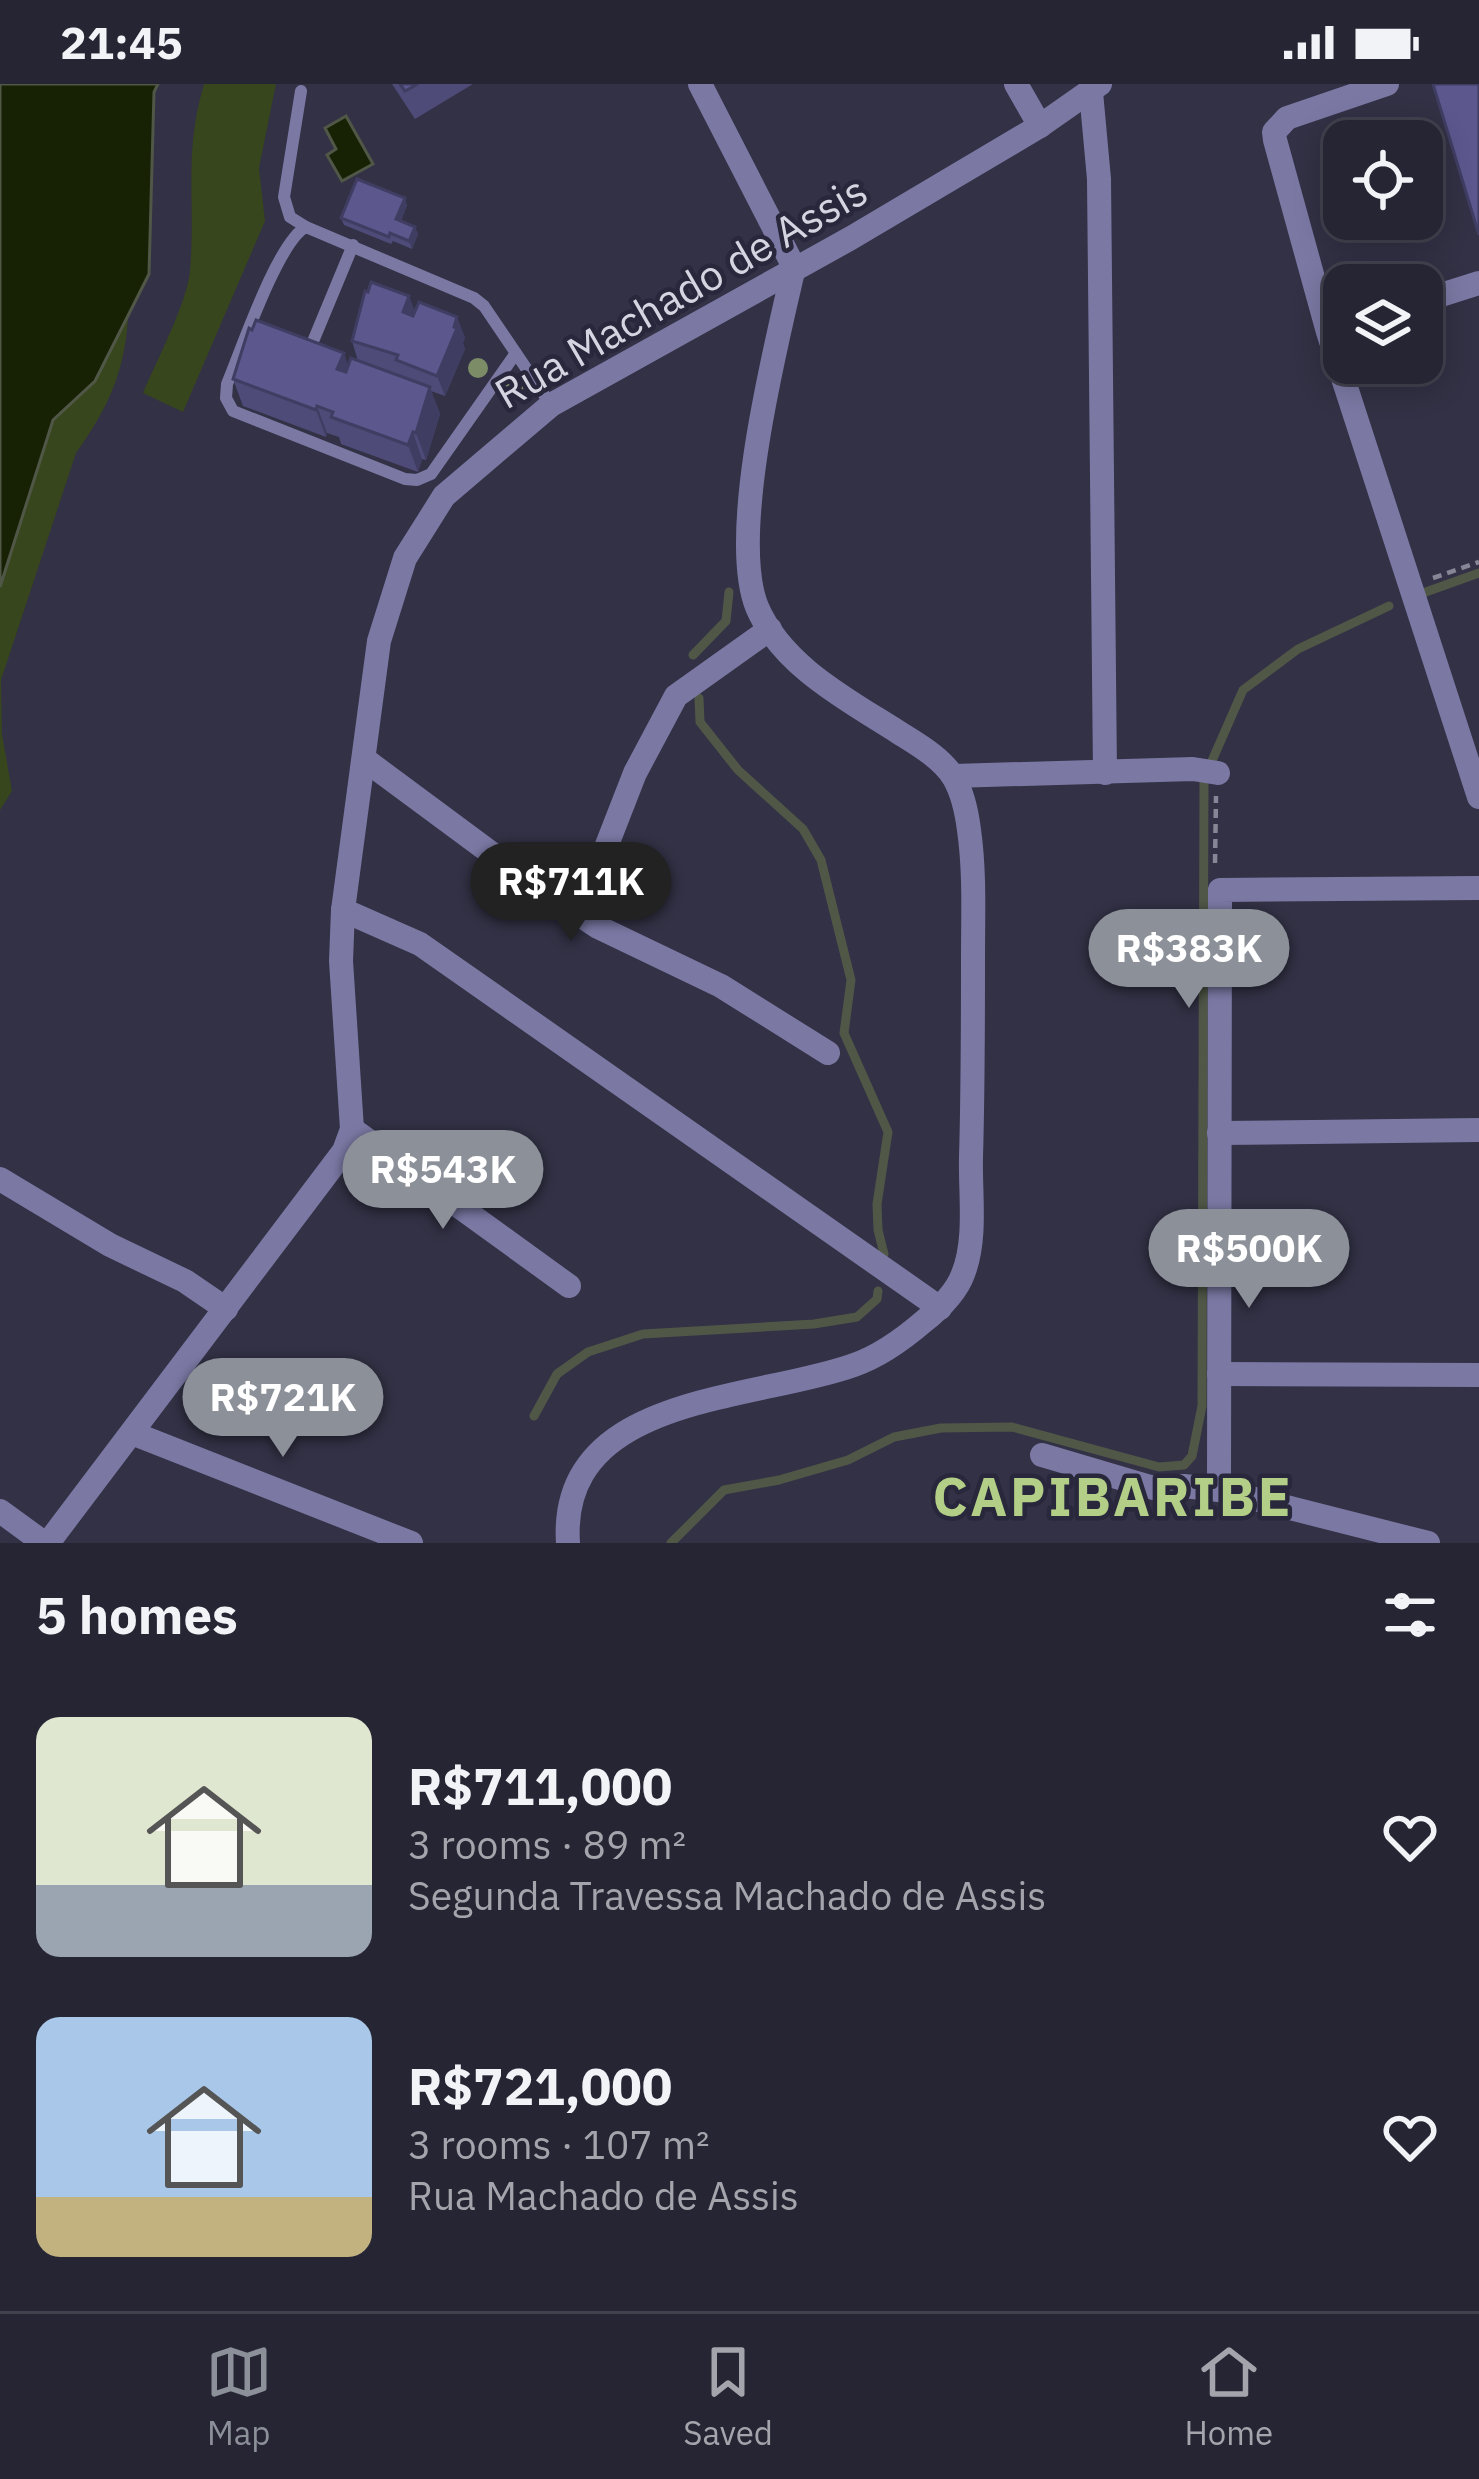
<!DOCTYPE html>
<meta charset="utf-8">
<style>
:root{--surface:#262534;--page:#323140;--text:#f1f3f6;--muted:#a4a5ac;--line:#42424f;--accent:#8c9099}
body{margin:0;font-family:"IBM Plex Sans",sans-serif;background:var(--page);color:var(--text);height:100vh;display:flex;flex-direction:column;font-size:45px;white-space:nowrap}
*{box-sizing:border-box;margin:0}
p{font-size:39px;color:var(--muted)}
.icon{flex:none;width:66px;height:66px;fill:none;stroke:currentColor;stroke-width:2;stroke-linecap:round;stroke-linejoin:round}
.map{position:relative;height:1459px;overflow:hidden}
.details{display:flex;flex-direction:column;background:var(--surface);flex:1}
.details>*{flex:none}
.tools{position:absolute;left:1323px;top:36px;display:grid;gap:24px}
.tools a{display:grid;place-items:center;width:120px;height:120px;border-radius:24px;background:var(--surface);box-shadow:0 6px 30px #0003,0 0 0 3px var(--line);font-size:60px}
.price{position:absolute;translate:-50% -102px;padding:0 27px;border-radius:42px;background:var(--accent);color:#fff;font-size:39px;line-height:78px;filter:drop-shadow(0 3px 6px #0008)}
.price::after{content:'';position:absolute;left:50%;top:72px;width:36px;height:27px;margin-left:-18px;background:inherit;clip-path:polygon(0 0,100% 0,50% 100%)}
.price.selected{background:#222;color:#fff}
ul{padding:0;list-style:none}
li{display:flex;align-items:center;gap:36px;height:300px;padding:0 36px}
li span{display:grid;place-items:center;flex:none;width:336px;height:240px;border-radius:24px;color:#555}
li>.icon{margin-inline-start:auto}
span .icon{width:144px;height:144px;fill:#fffc;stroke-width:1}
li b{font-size:51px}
h2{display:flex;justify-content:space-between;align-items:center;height:144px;padding:0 36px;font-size:51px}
.status{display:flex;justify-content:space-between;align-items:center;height:84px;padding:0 60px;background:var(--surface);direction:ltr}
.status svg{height:33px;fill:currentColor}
.dock{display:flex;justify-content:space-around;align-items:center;height:168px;border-top:3px solid var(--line);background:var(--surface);font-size:33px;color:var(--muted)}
.dock a{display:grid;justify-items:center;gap:6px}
.dock .selected{color:var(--accent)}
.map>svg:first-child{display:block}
</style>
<div class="status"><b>21:45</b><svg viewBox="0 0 49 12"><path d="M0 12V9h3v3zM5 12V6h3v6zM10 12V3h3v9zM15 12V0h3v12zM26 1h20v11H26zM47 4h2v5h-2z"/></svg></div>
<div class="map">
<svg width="1479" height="1459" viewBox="0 0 1479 1459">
<rect width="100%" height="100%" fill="#323145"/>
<!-- green -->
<g fill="#38461d">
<path d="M 204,0 L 276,0 L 259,84 L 265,137 L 183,328 L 143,309 C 156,278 188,217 190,186 C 196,118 183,71 204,0 Z"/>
<path d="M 128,233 C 125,288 108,324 76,369 L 1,596 L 2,650 L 12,707 L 0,726 L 0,503 L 53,336 L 95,297 Z"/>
</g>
<!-- water -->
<g fill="#172104" stroke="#505747" stroke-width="3">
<path d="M 0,0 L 158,0 L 154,8 L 149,190 L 95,297 L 53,336 L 0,503 Z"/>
<path d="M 346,32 L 373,80 L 342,97 L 327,71 L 336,65 L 325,44 Z"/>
</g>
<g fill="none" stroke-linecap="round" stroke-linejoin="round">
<!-- stream -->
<g stroke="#505747" stroke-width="9">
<path d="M 1423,509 L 1479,489"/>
<path d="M 693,571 L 726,537 L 729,508"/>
<path d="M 699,614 L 700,638 L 738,686 L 803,745 L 821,776 L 851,896 L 844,949 L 888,1048 L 877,1120 L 878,1146 L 884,1170"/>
<path d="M 534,1332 L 557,1290 L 588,1268 L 643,1250 L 814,1240 L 857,1233 L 877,1215 L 878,1207"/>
<path d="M 671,1459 L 724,1406 L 779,1396 L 848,1376 L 894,1353 L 941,1344 L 1012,1343 L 1159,1383 L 1184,1381 L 1192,1372 L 1202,1322 L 1204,695 L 1243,606 L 1298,565 L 1389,522"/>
</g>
<!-- path -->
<g stroke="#868696" stroke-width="4.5" stroke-dasharray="9 6" stroke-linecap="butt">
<path d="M 1433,494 L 1479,478"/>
<path d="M 1215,779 L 1216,712"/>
</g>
<!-- service -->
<g stroke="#7b79a4" stroke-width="12">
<path d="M 301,7 L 284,113 L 290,133 L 306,143"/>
<path d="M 314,255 L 353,161"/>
<path d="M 516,269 L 431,390 L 417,396 L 405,395 L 233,327 L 226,314 L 227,300 C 241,267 278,157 306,143 L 474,214 L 484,222 L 551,321"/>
</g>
<!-- minor -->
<g stroke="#7b79a4" stroke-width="24">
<path d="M 1016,0 L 1040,42"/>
<path d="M 1387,0 L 1287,34 L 1274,48 L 1275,56 L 1328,248 L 1479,713"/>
<path d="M 1091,8 L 1099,95 L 1105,689"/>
<path d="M 1422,217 L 1479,199"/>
<path d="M 364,675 L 530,798 L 598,843 L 721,902 L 828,969"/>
<path d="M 953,692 L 1193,685 L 1218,689"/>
<path d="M 343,826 L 420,860 L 940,1224"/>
<path d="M 580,830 L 635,689 L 676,612 L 770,545"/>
<path d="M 352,1045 L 569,1202"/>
<path d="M 1219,1049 L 1479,1046"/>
<path d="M 0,1095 L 110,1161 L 185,1197 L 226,1225"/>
<path d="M 1219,1290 L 1479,1291"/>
<path d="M 132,1349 L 411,1459"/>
<path d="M 1042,1371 L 1157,1405 L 1184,1402 L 1219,1406 L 1428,1459"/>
<path d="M 1219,1406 L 1220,806 L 1479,804"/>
<path d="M 0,1427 L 44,1459"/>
<path d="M 48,1459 L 344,1067 L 352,1045 L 341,877 L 343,826 L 379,557 L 405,474 L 444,412 L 551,321 L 851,154 L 1040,42 L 1100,0"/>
<path d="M 568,1459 C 558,1310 755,1317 854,1281 C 880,1272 902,1256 923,1238 C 938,1226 956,1209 963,1190 C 977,1155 970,1110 971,1073 C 973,1006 973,940 973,873 C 973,831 975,788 969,746 C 967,730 962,708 954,694 C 942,674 917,660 898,648 C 848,616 782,582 757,523 C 728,451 776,261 794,183 L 700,0"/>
</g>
</g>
<!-- trees -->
<g fill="#7c8c67">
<circle cx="478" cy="284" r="10"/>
<circle cx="514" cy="301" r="10"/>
</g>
<!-- wall -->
<g fill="#4f4b79">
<path d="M 392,0 L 473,0 L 415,35 Z"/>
<path d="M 407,121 L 401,137 L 415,143 L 418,150 L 412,165 L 393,157 L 391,160 L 344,141 L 341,134 Z"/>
<path d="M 368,208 L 409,212 L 415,229 L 465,253 L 463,259 L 465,265 L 445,312 L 431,307 L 440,330 L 426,376 L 422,375 L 418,388 L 341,360 L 339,353 L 327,349 L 326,353 L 243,322 L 233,295 L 348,282 L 358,277 L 352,257 Z"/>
</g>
<!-- shaded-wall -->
<g fill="#403d63">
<path d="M 405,114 L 407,121 L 399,142 L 396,135 Z"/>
<path d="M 415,143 L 418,150 L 412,165 L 409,157 Z"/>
<path d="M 409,212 L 416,233 L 403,228 Z"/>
<path d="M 457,233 L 465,253 L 463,259 L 465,265 L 445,312 L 437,292 Z"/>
<path d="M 344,269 L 353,296 L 337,285 Z"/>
<path d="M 430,303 L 440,330 L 426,376 L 416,349 Z"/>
<path d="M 317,322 L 327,349 L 326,353 L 316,326 Z"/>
<path d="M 413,348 L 422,375 L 418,388 L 408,361 Z"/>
</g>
<!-- building -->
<g fill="#5c578d" stroke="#403d63" stroke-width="3">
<path d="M 400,0 L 418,0 L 405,7 Z"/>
<path d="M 1433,0 L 1479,0 L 1479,151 Z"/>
<path d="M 357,95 L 405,114 L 396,135 L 415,143 L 409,157 L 390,149 L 389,153 L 341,134 Z"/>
<path d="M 371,198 L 409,212 L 403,228 L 413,232 L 419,218 L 457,233 L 454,243 L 457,244 L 437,292 L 396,276 L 398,271 L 352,257 L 365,207 L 368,208 Z"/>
<path d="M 256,236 L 344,269 L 337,285 L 346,288 L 351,274 L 430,303 L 416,349 L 413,348 L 408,361 L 331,333 L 333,328 L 317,322 L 316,326 L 233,295 L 249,244 L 252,246 Z"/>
</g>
<g text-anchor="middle" stroke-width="9" stroke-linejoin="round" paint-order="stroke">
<!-- street labels -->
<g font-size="42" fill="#d5d5e2" stroke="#28273b">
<text transform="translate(681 208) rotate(-30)" y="15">Rua Machado de Assis</text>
</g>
<!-- district labels -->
<g font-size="54" font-weight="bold" letter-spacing="3" fill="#b3ce86" stroke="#28273b">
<text x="1113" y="1432">CAPIBARIBE</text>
</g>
</g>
</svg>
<div class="tools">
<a><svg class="icon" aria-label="locate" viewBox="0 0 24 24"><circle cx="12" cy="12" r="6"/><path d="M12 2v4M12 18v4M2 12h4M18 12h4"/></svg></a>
<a><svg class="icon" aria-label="layers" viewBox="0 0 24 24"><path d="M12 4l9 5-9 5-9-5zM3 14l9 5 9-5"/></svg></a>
</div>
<b class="price selected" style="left:571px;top:860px">R$711K</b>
<b class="price" style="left:1189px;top:927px">R$383K</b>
<b class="price" style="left:443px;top:1148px">R$543K</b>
<b class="price" style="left:1249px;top:1227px">R$500K</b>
<b class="price" style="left:283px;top:1376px">R$721K</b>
</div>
<section class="details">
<h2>5 homes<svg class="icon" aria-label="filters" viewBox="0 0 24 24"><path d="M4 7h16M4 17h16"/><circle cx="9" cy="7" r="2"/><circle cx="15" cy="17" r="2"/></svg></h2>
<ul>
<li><span style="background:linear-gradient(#dfe7d0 70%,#9aa5b1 0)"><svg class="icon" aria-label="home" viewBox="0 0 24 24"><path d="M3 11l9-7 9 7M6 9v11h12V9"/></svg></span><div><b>R$711,000</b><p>3 rooms · 89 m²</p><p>Segunda Travessa Machado de Assis</p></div><svg class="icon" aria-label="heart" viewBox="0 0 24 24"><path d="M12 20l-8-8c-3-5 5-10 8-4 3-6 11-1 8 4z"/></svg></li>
<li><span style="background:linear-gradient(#a9c7e8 75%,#c2b280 0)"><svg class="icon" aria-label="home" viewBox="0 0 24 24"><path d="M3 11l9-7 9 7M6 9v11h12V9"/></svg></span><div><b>R$721,000</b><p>3 rooms · 107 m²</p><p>Rua Machado de Assis</p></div><svg class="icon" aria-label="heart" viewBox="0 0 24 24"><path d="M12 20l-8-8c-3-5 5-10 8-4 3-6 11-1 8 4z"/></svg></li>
</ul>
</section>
<nav class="dock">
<a class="selected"><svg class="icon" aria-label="map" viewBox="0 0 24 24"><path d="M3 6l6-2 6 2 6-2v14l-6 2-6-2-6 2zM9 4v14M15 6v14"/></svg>Map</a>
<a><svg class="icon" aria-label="saved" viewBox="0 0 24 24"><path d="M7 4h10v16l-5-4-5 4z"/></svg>Saved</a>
<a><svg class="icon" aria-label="home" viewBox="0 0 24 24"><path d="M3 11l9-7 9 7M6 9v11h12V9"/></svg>Home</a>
</nav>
